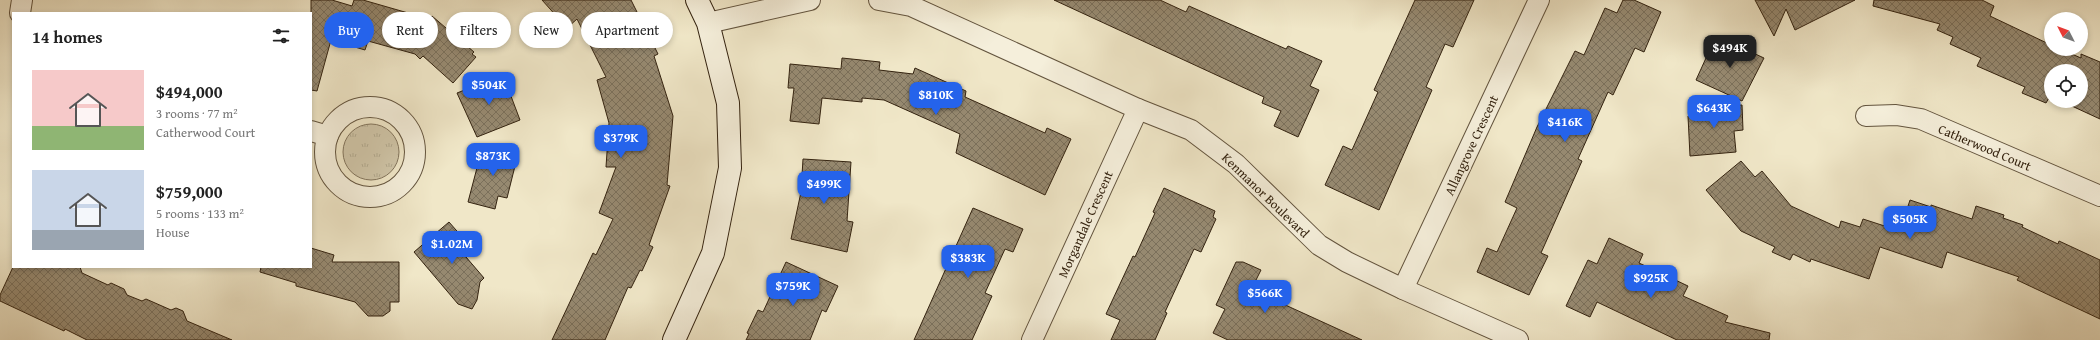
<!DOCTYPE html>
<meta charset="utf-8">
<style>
:root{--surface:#fff;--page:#f6f6f6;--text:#222;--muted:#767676;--accent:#2563eb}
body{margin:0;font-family:"Gentium Book Plus",serif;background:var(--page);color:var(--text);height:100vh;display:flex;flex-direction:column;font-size:15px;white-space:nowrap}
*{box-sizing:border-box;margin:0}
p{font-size:13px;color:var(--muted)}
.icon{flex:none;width:22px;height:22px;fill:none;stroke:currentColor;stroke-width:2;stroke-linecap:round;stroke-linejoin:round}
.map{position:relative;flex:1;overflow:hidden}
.side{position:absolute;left:12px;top:12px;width:300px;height:256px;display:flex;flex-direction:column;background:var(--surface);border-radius:0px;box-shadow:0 2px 6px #0003}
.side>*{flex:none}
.top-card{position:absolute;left:324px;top:12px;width:380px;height:36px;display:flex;gap:8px}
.needle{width:26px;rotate:312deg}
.tools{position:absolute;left:2044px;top:12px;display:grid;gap:8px}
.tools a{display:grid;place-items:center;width:44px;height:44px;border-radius:50%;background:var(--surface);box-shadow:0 2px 6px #0003;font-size:20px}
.price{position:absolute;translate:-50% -34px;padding:0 9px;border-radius:8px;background:var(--accent);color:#fff;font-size:13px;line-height:26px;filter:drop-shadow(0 1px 2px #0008)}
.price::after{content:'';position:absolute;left:50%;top:24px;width:12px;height:9px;margin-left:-6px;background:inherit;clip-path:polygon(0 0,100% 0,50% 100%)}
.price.on{background:#222;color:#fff}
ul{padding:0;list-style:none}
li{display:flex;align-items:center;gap:12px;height:100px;padding:0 20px}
li span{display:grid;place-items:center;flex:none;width:112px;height:80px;border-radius:0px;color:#555}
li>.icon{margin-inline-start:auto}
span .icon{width:48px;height:48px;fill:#fffc;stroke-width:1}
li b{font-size:17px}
h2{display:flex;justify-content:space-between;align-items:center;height:48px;padding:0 20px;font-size:17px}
.tag{padding:0 14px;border-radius:18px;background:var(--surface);box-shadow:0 2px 6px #0003;font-size:14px;line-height:36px}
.tag.on{background:var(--accent);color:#fff}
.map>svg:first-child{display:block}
</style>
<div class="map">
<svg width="2100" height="340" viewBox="0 0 2100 340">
<defs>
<pattern id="grass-tufts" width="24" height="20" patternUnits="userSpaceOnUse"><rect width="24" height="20" fill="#d0c6a9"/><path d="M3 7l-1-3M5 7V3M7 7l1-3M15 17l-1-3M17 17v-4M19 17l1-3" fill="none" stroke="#b3aa90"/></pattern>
<pattern id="building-cross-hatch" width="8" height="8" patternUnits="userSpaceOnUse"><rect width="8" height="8" fill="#968970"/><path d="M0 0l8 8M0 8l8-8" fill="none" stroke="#7b705b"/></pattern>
</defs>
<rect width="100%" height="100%" fill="#f0e7c8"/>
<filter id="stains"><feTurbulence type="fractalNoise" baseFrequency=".005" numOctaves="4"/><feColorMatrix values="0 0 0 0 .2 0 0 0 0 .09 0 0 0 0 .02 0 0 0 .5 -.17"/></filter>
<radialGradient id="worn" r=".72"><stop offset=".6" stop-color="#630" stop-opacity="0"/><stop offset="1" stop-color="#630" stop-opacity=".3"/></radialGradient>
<!-- grass -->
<circle fill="url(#grass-tufts)" stroke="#82745c" cx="371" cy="152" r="28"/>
<!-- building -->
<g fill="url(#building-cross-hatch)" stroke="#342310">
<path d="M 311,0 L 332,0 L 352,6 L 354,0 L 363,0 L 429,19 L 432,16 L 474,52 L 472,54 L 476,57 L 453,83 L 423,56 L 420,59 L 415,54 L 368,41 L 365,50 L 331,40 L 317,91 L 311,90 Z"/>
<path d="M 542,0 L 631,0 L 658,54 L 654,56 L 673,116 L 667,185 L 670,186 L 649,245 L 653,247 L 642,271 L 640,270 L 631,288 L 628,287 L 605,340 L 552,340 L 593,253 L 596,255 L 613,219 L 599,213 L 616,167 L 606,167 L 609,123 L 597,80 L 606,77 L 577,19 L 567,28 Z"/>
<path d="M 1054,0 L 1160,0 L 1186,12 L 1189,6 L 1286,49 L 1288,46 L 1322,61 L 1310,86 L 1319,90 L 1298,137 L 1274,126 L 1281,111 L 1262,103 L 1264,97 Z"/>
<path d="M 1415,0 L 1474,0 L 1453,47 L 1445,44 L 1426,87 L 1432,90 L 1379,210 L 1325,185 L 1343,146 L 1352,150 L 1378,92 L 1374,90 Z"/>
<path d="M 1623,0 L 1634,0 L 1661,12 L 1644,52 L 1635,48 L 1613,95 L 1608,92 L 1578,159 L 1582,161 L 1541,253 L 1548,256 L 1529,295 L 1477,272 L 1487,248 L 1497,252 L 1517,208 L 1505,202 L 1537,127 L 1575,51 L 1584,55 L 1605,8 L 1617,13 Z"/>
<path d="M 1755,0 L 1855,0 L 1795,30 L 1786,9 L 1774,36 Z"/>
<path d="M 1874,0 L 1982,0 L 1994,6 L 1990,16 L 2051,45 L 2051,49 L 2060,49 L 2081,58 L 2081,54 L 2100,62 L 2100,119 L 2061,101 L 2081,101 L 2081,71 L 2051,71 L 2051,97 L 2050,96 L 2046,103 L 2022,93 L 2025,87 L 1977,66 L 1981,58 L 1950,44 L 1953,37 L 1937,30 L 1940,24 L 1873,6 Z"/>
<path d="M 1716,36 L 1764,58 L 1742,101 L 1696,80 Z"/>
<path d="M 842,58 L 880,62 L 879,70 L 913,74 L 915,68 L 966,91 L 965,97 L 1045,133 L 1047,128 L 1071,139 L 1045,195 L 956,153 L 960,134 L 884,100 L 862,98 L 862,102 L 822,98 L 819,124 L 790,121 L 794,88 L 788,88 L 790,64 L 841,69 Z"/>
<path d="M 503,75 L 520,120 L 477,137 L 457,93 Z"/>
<path d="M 1742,105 L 1743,130 L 1734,131 L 1736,152 L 1690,156 L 1688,116 L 1690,116 L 1689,108 Z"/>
<path d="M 483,145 L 518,154 L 507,198 L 498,196 L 495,209 L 468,202 Z"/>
<path d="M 803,159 L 851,162 L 847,221 L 853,222 L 847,252 L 791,239 L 801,192 Z"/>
<path d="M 1741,161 L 1755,177 L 1762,171 L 1791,206 L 1839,228 L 1841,221 L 1860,227 L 1863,219 L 1900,231 L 1910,200 L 1931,207 L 1931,205 L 1972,219 L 1976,206 L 2004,215 L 2003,218 L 2023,225 L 2022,227 L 2058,244 L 2059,241 L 2100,260 L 2100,319 L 2017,280 L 2019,277 L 1947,252 L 1942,268 L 1880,247 L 1869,279 L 1811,259 L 1810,262 L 1793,254 L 1790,260 L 1772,252 L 1775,247 L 1741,231 L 1706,190 Z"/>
<path d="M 1164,188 L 1215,211 L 1213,217 L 1216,219 L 1201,252 L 1194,249 L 1165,312 L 1167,313 L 1155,340 L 1111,340 L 1120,320 L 1106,314 L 1133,256 L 1135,257 L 1155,213 L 1153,212 Z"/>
<path d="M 973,208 L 1023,229 L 1013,252 L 1005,249 L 985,293 L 992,296 L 972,340 L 914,340 Z"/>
<path d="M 449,222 L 470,246 L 470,253 L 466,257 L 484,278 L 480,282 L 477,300 L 472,309 L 458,304 L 414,252 Z"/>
<path d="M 1609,238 L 1643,254 L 1639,263 L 1688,286 L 1683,296 L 1728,316 L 1725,322 L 1770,333 L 1769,340 L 1677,340 L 1597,302 L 1590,317 L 1566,306 L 1588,260 L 1597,264 Z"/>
<path d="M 311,248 L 334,255 L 332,262 L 399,262 L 399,302 L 390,302 L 390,311 L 383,316 L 368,316 L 355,302 L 296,286 L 296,283 L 260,272 L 261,267 L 311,267 Z"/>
<path d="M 786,262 L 838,286 L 826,312 L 822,310 L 810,340 L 746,340 L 749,334 L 747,333 L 758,310 L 763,312 Z"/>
<path d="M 1236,262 L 1243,262 L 1261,270 L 1254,284 L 1273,293 L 1270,298 L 1362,340 L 1228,340 L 1213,333 L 1225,309 L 1216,305 Z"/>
<path d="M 13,267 L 80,267 L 82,273 L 108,285 L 111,283 L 124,289 L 127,295 L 142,301 L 146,299 L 171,310 L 176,308 L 183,311 L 187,321 L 232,340 L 87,340 L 65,329 L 64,331 L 0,301 L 0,295 Z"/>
</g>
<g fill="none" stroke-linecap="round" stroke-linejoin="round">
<defs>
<g id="street">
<path d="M 879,0 L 911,6 L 1138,109 L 1191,130 L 1236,164 L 1319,245 L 1347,262 L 1403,289 L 1518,340"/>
<path d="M 20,13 L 22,0"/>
<path d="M 708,23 L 810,0"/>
<circle cx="370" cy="152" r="45"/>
<path d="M 1866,116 L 1896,115 L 1921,119 L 2100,196"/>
<path d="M 311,131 L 328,136"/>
<path d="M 1403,289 L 1539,0"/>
<path d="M 1032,340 L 1138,109"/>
</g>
<path id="secondary" d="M 674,340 L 713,253 L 730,168 L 728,103 L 708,23 L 697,0"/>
</defs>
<!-- street casing -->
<use href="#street" stroke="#63543e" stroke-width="22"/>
<!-- secondary casing -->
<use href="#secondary" stroke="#342310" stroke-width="24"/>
<!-- street -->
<use href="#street" stroke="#f5efdb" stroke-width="20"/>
<!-- secondary -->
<use href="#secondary" stroke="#f5efdb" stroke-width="22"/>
</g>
<g text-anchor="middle" stroke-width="3.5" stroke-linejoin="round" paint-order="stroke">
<!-- street labels -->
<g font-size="13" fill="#342310" stroke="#f5efdb">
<text transform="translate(1471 145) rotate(-65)" y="5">Allangrove Crescent</text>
<text transform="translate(1985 147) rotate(23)" y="5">Catherwood Court</text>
<text transform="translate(1266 195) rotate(44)" y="5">Kenmanor Boulevard</text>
<text transform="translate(1085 224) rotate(-66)" y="5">Morgandale Crescent</text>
</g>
</g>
<rect width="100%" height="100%" filter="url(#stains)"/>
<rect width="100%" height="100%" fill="url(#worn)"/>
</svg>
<div class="tools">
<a><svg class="needle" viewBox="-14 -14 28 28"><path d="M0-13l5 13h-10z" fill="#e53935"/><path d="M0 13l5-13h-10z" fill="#767676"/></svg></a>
<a><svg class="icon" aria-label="locate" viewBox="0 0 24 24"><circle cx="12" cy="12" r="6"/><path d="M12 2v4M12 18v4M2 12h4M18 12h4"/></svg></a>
</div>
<b class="price on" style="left:1730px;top:69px">$494K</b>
<b class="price" style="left:489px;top:106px">$504K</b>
<b class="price" style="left:936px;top:116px">$810K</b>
<b class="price" style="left:1714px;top:129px">$643K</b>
<b class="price" style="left:1565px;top:143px">$416K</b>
<b class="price" style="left:621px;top:159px">$379K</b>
<b class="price" style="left:493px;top:177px">$873K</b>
<b class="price" style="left:824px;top:205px">$499K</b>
<b class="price" style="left:1910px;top:240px">$505K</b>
<b class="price" style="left:452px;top:265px">$1.02M</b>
<b class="price" style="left:968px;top:279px">$383K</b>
<b class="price" style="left:1651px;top:299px">$925K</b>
<b class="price" style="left:793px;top:307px">$759K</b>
<b class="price" style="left:1265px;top:314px">$566K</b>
<div class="top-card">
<a class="tag on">Buy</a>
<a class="tag">Rent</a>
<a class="tag">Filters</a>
<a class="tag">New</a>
<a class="tag">Apartment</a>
</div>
<section class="side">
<h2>14 homes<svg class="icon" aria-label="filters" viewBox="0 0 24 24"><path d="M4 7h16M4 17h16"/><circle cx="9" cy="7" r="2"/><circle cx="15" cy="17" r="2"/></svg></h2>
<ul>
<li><span style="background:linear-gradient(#f6c9c9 70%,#8fb573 0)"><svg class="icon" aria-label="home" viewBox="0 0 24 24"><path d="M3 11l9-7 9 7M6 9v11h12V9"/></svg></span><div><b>$494,000</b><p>3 rooms · 77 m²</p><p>Catherwood Court</p></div></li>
<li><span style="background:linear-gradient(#c9d6e8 75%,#9aa5b1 0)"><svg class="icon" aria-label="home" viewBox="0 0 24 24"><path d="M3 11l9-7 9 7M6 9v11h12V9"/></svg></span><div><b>$759,000</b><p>5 rooms · 133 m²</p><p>House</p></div></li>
</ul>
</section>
</div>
